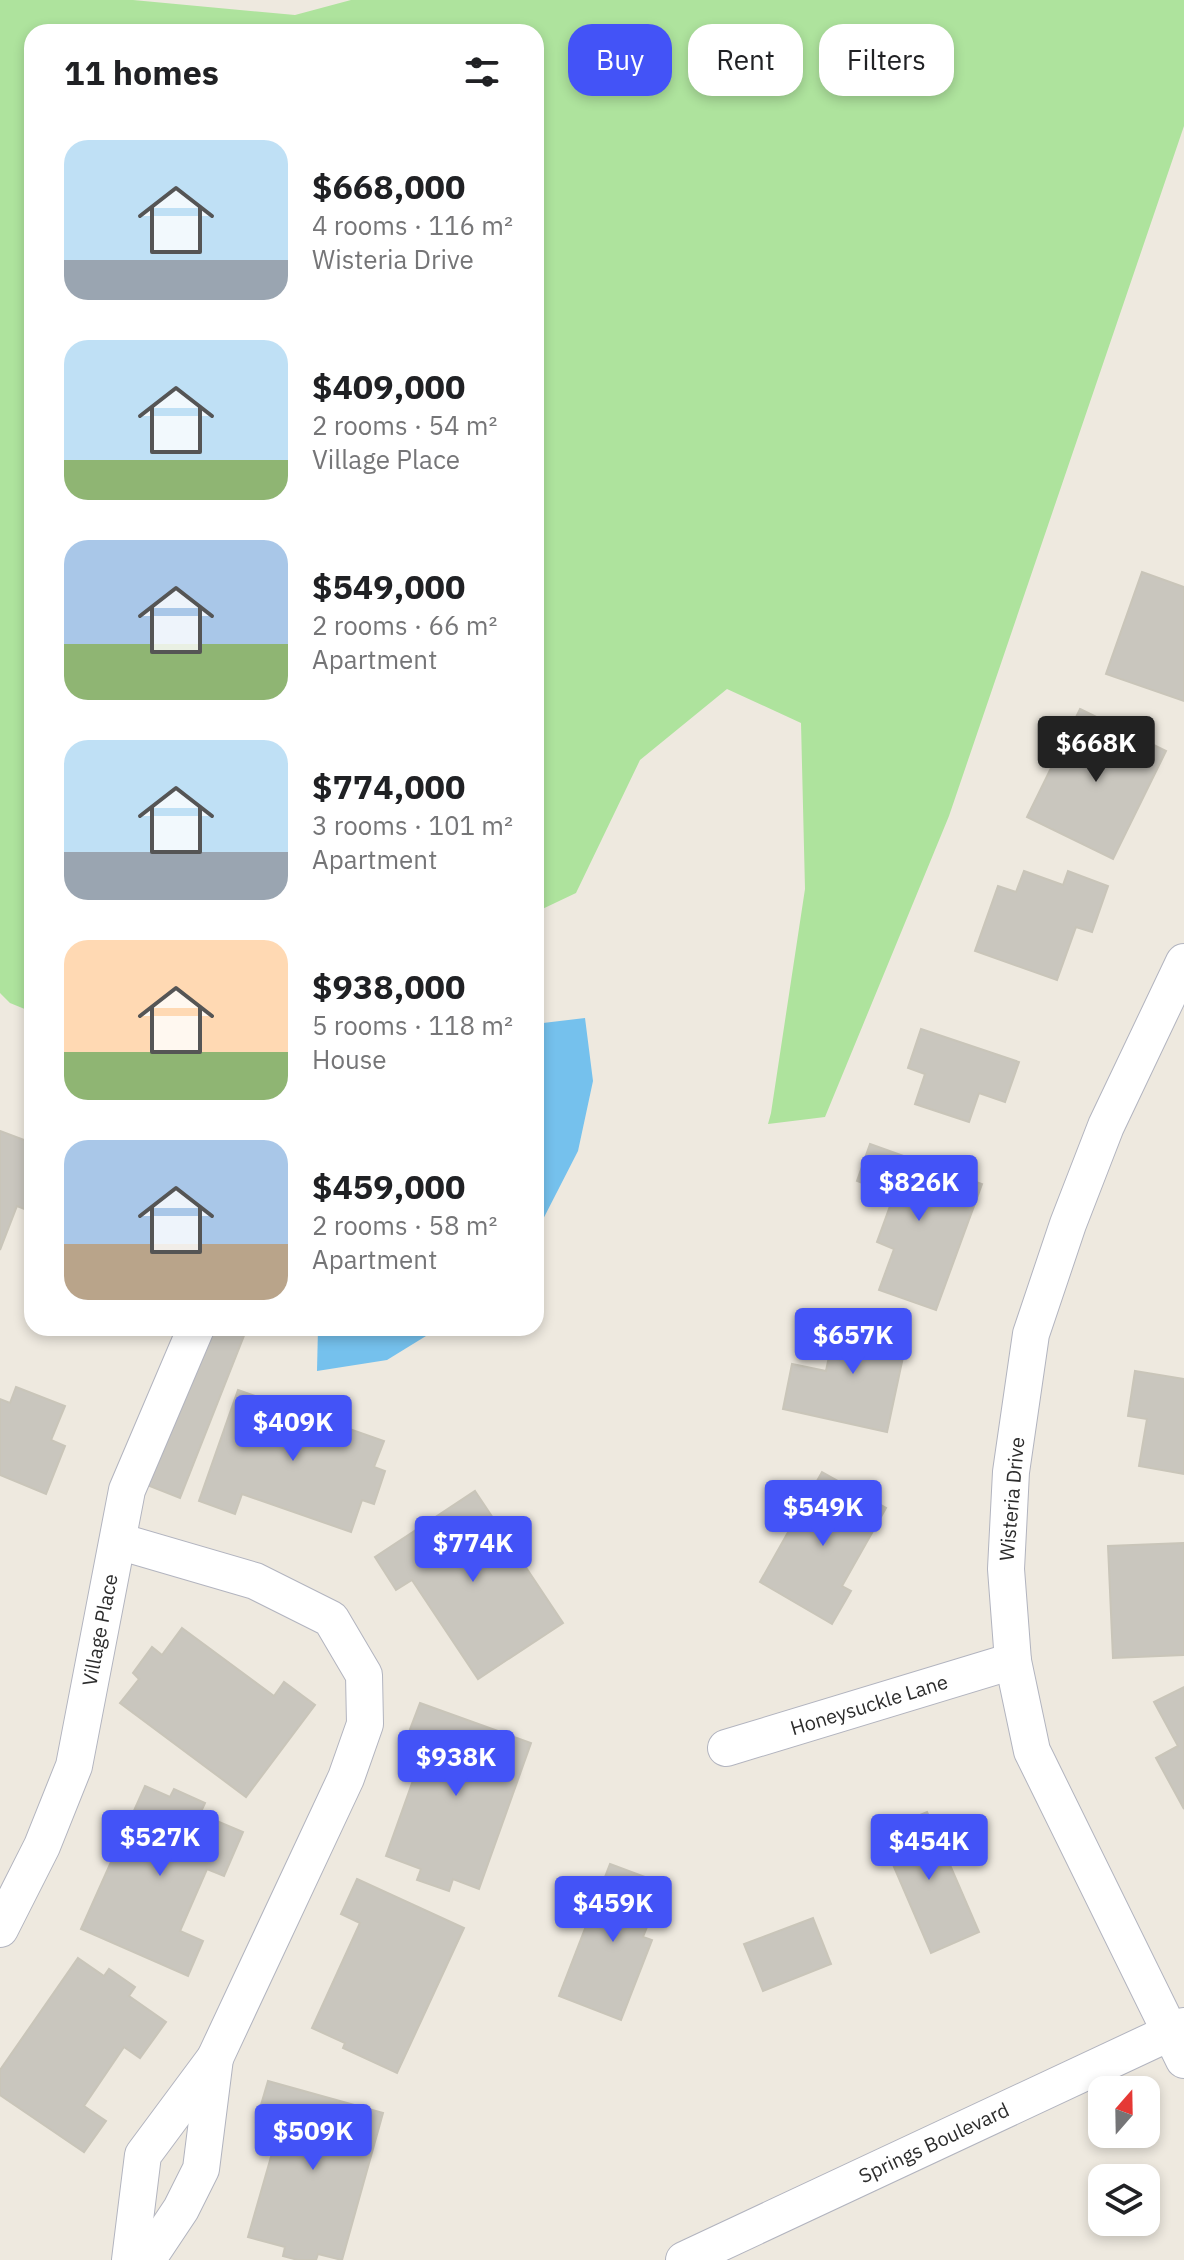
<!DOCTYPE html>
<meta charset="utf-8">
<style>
:root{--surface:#fff;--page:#f2f2f2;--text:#202124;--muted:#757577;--accent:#4353f7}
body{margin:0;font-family:"IBM Plex Sans",sans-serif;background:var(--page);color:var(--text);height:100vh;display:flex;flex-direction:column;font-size:30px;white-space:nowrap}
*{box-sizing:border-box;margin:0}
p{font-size:26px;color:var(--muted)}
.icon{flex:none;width:44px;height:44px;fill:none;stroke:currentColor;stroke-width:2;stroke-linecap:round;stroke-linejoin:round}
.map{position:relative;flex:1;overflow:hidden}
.details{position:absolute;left:24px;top:24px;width:520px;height:1312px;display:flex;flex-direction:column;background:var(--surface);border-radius:24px;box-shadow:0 4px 12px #0003}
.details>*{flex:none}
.guide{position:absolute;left:568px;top:24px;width:496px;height:72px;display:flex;gap:16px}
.needle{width:52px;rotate:20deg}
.controls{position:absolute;left:1088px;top:2076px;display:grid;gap:16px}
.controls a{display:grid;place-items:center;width:72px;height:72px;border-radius:16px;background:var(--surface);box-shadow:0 4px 12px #0003;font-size:40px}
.price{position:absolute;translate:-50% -68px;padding:0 18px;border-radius:8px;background:var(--accent);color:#fff;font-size:26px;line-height:52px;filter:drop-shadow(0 2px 4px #0008)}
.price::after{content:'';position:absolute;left:50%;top:48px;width:24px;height:18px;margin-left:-12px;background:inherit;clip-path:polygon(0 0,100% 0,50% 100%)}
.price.selected{background:#222;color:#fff}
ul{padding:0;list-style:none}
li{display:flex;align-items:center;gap:24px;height:200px;padding:0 40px}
li span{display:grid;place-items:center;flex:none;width:224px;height:160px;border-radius:24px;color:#555}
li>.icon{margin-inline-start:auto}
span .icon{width:96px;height:96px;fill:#fffc;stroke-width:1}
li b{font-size:34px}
h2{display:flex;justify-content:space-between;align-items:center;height:96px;padding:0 40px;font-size:34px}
.chip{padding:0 28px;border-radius:24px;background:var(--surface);box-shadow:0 4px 12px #0003;font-size:28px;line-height:72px}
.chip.selected{background:var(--accent);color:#fff}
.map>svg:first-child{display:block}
</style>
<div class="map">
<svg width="1184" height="2260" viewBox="0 0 1184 2260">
<rect width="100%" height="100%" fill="#eee9df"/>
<!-- green -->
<path fill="#aee39d" d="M 0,0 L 133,0 L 295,15 L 351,0 L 1184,0 L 1184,126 L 949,816 L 825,1117 L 768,1124 L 771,1113 L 805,889 L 801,723 L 727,689 L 640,760 L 576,893 L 536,912 L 536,32 L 32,32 L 32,1012 L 10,1003 L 0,993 Z"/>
<!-- water -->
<g fill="#75c1ed">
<path d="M 585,1018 L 593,1081 L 578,1151 L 536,1233 L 536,1021 L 543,1023 Z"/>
<path d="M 318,1328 L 439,1328 L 387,1360 L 317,1371 Z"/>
</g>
<!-- building -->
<g fill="#c9c6be" stroke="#c9c5b9" stroke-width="2">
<path d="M 1142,572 L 1184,587 L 1184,701 L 1106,674 Z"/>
<path d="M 1080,709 L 1166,751 L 1113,859 L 1027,817 Z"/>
<path d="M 1024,871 L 1063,885 L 1068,871 L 1108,886 L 1092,932 L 1076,927 L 1057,980 L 975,951 L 998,886 L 1016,892 Z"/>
<path d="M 921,1029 L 1019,1062 L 1005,1102 L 979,1093 L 969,1122 L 915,1104 L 925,1074 L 908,1068 Z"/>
<path d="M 0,1131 L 32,1143 L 32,1212 L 17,1206 L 0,1250 Z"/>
<path d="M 870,1144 L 982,1184 L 936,1310 L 879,1290 L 894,1249 L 877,1242 L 894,1195 L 857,1181 Z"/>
<path d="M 838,1313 L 909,1329 L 887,1432 L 783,1409 L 792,1364 L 826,1371 Z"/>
<path d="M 210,1328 L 247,1328 L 180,1498 L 147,1485 Z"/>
<path d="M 1135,1371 L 1184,1379 L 1184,1474 L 1139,1466 L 1147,1419 L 1128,1416 Z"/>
<path d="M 16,1387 L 65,1406 L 51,1440 L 65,1446 L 46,1494 L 0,1475 L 0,1399 L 10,1403 Z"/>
<path d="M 238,1390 L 384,1441 L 374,1467 L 385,1471 L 374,1504 L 362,1500 L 351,1532 L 242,1494 L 235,1514 L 199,1501 Z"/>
<path d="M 822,1472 L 886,1508 L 842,1586 L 851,1591 L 832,1624 L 760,1582 Z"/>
<path d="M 475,1491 L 563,1623 L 478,1679 L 412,1580 L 396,1590 L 375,1557 Z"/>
<path d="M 1184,1543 L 1184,1655 L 1113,1658 L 1108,1546 Z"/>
<path d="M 182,1628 L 274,1696 L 284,1682 L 315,1705 L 246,1797 L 120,1703 L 139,1679 L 133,1673 L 152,1647 L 162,1655 Z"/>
<path d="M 1184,1687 L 1184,1809 L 1156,1758 L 1178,1746 L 1154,1702 Z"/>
<path d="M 420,1703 L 531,1743 L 479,1889 L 453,1879 L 449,1891 L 417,1880 L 421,1869 L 386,1856 L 425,1747 L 406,1740 Z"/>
<path d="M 145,1786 L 170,1797 L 174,1789 L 205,1803 L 200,1814 L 243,1832 L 224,1876 L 207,1869 L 180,1931 L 203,1941 L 188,1976 L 81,1929 Z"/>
<path d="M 927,1812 L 979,1932 L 931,1953 L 879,1832 Z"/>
<path d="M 610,1864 L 664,1884 L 643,1937 L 652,1940 L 621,2020 L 559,1996 Z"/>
<path d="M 357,1879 L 464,1928 L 397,2073 L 343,2048 L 345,2043 L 312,2028 L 360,1923 L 341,1914 Z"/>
<path d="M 813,1918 L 831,1964 L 763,1991 L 744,1944 Z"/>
<path d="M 78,1958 L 104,1976 L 109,1969 L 135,1987 L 129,1996 L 166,2022 L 140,2058 L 124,2047 L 84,2106 L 106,2121 L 84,2152 L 0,2095 L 0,2070 Z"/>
<path d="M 268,2081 L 383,2113 L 342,2260 L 318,2254 L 316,2260 L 298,2260 L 283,2256 L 285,2247 L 248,2237 L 279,2129 L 256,2122 Z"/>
</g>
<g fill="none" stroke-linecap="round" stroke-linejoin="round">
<defs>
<g id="street">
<path d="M 1184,962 L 1106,1126 L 1068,1224 L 1031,1334 L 1011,1472 L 1006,1569 L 1013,1661 L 1032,1751 L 1184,2060"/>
<path d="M 118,1541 L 255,1581 L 331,1619 L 364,1675 L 365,1724 L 346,1778 L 215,2058 L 143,2155 L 130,2260"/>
<path d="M 726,1748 L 1013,1661"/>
<path d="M 0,1929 L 42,1846 L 74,1766 L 127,1490 L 196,1328"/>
<path d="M 147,2260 L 181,2209 L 201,2169 L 215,2058"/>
<path d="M 684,2260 L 1184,2026"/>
</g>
</defs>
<!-- street casing -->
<use href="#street" stroke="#b2b4bf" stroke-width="38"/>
<!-- street -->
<use href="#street" stroke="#fff" stroke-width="36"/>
</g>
<g text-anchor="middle" stroke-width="7" stroke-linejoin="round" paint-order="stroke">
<!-- street labels -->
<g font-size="20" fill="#2c2c2c" stroke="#fff">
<text transform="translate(1012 1499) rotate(-85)" y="7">Wisteria Drive</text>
<text transform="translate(100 1630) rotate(-79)" y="7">Village Place</text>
<text transform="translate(869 1705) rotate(-17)" y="7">Honeysuckle Lane</text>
<text transform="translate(934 2143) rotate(-25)" y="7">Springs Boulevard</text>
</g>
</g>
</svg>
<div class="controls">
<a><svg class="needle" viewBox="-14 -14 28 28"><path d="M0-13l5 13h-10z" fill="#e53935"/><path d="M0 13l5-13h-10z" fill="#757577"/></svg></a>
<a><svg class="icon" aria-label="layers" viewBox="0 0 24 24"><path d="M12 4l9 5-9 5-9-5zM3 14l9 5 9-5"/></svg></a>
</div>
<b class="price selected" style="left:1096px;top:784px">$668K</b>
<b class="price" style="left:919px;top:1223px">$826K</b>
<b class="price" style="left:853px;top:1376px">$657K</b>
<b class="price" style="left:293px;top:1463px">$409K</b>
<b class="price" style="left:823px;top:1548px">$549K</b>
<b class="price" style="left:473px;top:1584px">$774K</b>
<b class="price" style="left:456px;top:1798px">$938K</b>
<b class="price" style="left:160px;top:1878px">$527K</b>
<b class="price" style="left:929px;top:1882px">$454K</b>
<b class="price" style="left:613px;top:1944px">$459K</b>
<b class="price" style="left:313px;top:2172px">$509K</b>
<div class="guide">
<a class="chip selected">Buy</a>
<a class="chip">Rent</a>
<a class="chip">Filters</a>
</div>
<section class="details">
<h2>11 homes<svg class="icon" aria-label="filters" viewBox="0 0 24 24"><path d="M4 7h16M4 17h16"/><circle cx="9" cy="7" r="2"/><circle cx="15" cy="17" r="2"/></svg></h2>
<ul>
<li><span style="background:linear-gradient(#bfe0f5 75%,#9aa5b1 0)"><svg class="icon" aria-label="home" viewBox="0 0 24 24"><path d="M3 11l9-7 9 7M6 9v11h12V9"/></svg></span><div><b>$668,000</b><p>4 rooms · 116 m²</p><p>Wisteria Drive</p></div></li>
<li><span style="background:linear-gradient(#bfe0f5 75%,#8fb573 0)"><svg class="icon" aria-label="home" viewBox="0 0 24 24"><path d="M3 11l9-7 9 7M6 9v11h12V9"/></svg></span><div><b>$409,000</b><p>2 rooms · 54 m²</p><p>Village Place</p></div></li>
<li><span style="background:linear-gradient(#a9c7e8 65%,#8fb573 0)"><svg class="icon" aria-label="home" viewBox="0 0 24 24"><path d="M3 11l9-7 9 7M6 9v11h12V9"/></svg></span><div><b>$549,000</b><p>2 rooms · 66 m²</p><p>Apartment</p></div></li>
<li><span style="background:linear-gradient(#bfe0f5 70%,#9aa5b1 0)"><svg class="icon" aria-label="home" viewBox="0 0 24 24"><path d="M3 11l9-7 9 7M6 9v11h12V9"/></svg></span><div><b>$774,000</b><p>3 rooms · 101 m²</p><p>Apartment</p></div></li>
<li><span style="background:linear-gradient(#ffd9b3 70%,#8fb573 0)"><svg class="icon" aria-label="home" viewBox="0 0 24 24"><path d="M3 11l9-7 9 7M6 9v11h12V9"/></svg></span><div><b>$938,000</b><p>5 rooms · 118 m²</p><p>House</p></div></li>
<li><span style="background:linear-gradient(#a9c7e8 65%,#b9a48a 0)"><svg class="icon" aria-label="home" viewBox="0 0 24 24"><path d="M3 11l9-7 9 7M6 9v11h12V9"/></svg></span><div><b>$459,000</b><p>2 rooms · 58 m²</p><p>Apartment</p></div></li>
</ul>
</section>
</div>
